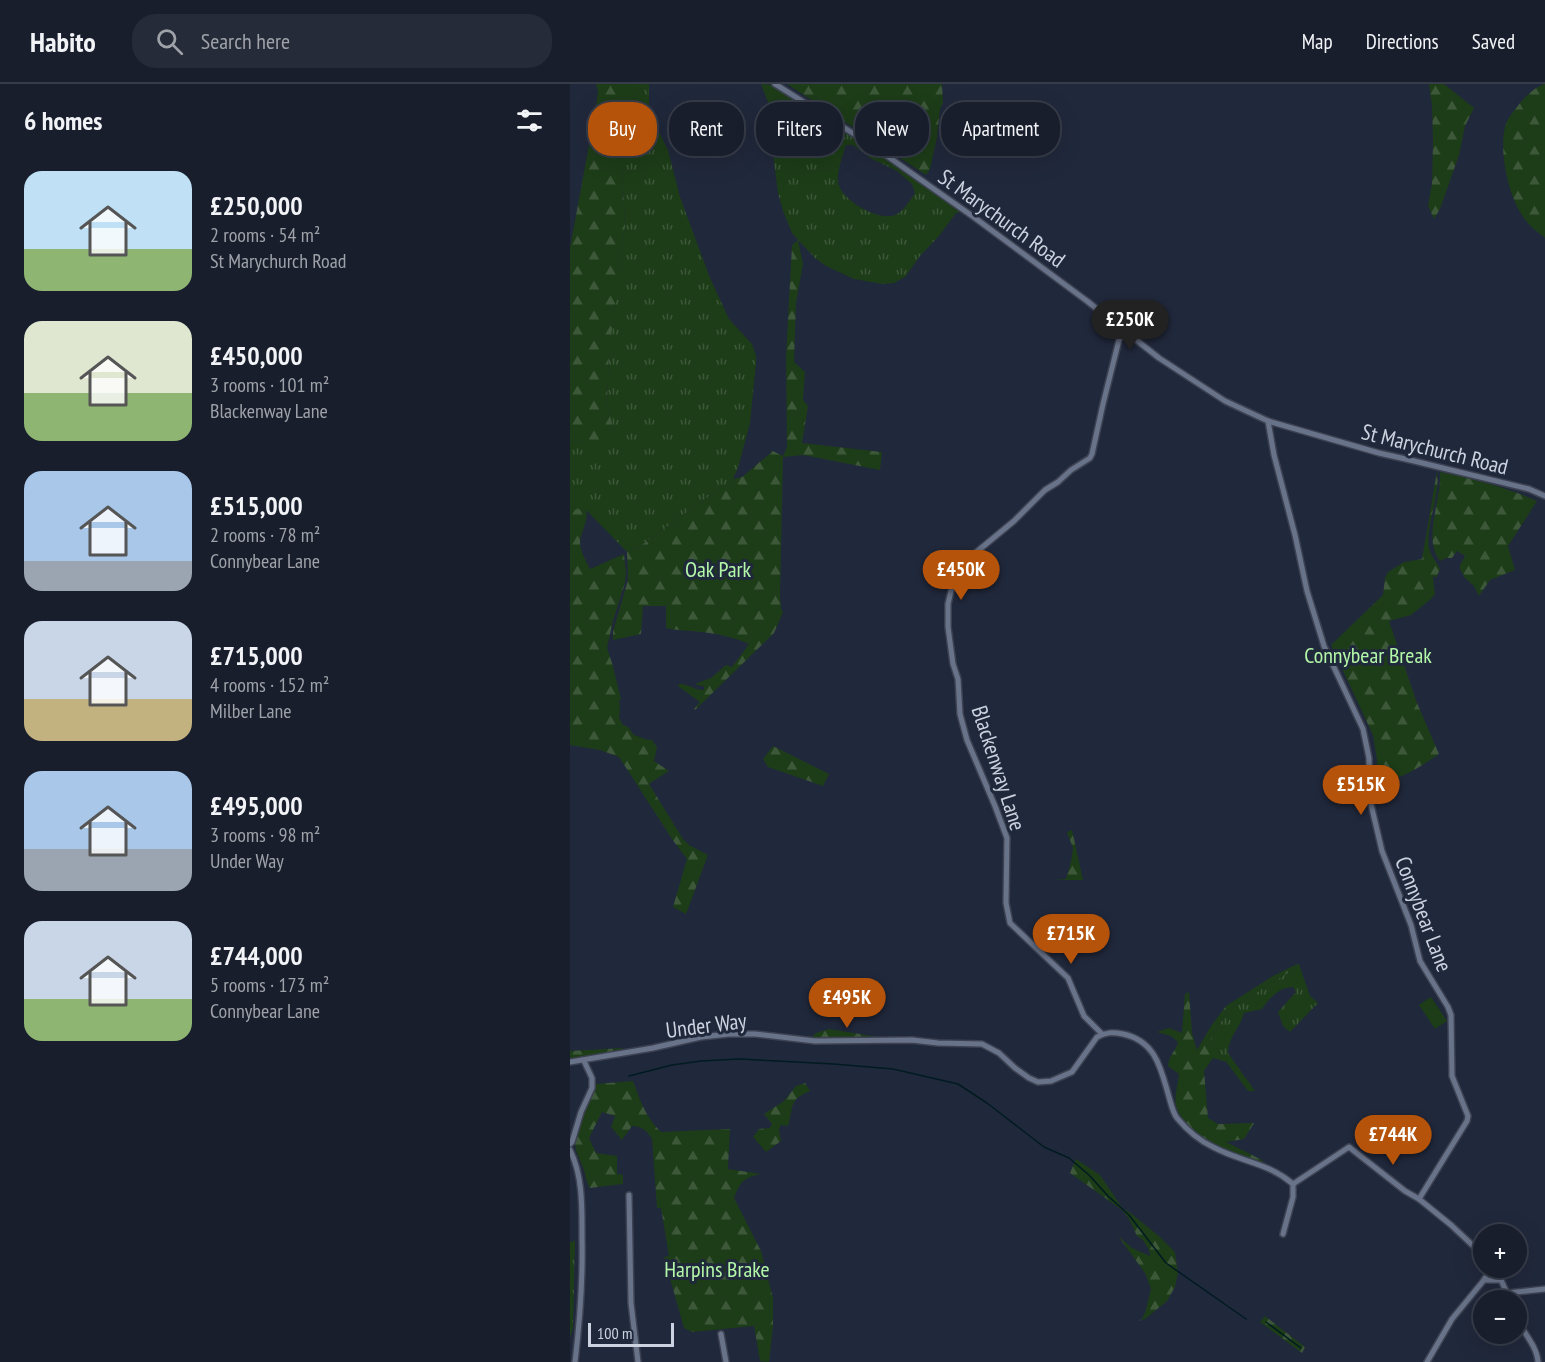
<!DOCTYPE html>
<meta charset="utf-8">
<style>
:root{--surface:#181e2c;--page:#252b38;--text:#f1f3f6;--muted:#9fa2a9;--line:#363c48;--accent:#b45309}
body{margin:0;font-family:"PT Sans Narrow",sans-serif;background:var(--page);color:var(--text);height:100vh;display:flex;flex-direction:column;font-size:22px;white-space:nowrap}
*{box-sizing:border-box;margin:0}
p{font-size:20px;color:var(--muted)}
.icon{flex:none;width:33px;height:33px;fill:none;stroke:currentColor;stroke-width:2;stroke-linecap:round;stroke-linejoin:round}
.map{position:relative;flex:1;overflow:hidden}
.side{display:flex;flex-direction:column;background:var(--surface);width:570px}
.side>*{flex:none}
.hud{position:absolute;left:18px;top:18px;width:570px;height:54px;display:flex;gap:12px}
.buttons{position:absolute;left:903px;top:1140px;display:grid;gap:12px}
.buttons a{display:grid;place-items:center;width:54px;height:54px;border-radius:50%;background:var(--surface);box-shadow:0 6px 24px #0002,0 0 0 2px var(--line);font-size:30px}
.scale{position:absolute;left:18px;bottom:15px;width:86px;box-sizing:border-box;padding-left:6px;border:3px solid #ccd2df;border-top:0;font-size:16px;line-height:21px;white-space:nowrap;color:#ccd2df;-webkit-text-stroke:4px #20283b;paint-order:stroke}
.price{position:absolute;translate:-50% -51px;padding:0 14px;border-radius:21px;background:var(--accent);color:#fff;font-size:20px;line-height:39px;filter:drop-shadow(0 2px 3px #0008)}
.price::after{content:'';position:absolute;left:50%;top:36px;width:18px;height:14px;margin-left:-9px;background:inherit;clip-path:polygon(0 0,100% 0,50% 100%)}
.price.current{background:#222;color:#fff}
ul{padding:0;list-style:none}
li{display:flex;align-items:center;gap:18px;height:150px;padding:0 24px}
li span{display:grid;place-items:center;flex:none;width:168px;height:120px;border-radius:18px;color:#555}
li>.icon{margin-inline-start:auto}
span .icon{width:72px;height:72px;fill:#fffc;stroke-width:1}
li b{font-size:26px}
h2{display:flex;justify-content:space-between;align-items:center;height:72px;padding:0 24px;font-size:26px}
.tag{padding:0 21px;border-radius:24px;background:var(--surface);box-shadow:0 6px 24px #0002,0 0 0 2px var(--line);font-size:21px;line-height:54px}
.tag.current{background:var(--accent);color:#fff}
header{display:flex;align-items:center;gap:36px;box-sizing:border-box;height:84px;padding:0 30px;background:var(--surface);border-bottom:2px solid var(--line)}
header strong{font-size:28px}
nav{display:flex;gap:33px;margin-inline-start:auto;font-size:21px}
.search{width:420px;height:54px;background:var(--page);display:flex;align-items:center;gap:15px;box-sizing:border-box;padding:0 21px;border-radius:24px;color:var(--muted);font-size:22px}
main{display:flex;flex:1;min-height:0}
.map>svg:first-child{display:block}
</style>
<header>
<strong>Habito</strong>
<div class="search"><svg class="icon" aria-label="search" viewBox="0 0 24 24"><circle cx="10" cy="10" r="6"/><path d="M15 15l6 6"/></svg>Search here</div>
<nav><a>Map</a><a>Directions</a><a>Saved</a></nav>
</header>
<main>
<section class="side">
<h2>6 homes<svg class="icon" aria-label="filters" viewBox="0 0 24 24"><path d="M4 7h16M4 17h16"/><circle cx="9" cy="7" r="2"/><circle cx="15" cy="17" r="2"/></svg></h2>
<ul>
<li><span style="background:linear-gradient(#bfe0f5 65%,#8fb573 0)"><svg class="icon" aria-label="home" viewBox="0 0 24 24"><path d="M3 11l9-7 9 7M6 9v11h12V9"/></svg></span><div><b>£250,000</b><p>2 rooms · 54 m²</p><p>St Marychurch Road</p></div></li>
<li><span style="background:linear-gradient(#dfe7d0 60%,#8fb573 0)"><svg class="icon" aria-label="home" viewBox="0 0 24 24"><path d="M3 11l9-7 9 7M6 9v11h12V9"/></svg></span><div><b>£450,000</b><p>3 rooms · 101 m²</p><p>Blackenway Lane</p></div></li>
<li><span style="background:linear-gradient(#a9c7e8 75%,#9aa5b1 0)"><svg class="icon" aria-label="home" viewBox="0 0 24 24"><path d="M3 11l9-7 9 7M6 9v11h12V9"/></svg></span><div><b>£515,000</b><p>2 rooms · 78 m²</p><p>Connybear Lane</p></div></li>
<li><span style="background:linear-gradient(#c9d6e8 65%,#c2b280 0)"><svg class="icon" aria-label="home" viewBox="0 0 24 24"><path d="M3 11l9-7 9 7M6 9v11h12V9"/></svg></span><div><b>£715,000</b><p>4 rooms · 152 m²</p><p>Milber Lane</p></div></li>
<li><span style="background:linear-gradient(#a9c7e8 65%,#9aa5b1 0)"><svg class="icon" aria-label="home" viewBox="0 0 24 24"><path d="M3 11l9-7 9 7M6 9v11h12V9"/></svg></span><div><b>£495,000</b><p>3 rooms · 98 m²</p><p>Under Way</p></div></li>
<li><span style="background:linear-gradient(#c9d6e8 65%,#8fb573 0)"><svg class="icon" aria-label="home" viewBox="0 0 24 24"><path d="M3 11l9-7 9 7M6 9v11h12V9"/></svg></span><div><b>£744,000</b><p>5 rooms · 173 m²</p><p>Connybear Lane</p></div></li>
</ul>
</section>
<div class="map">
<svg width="975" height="1278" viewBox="0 0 975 1278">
<defs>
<pattern id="grass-tufts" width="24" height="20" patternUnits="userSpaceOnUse" patternTransform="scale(1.5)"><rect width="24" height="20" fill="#1d3c18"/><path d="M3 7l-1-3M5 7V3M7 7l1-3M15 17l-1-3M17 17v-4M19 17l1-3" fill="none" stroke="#3d5739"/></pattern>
<pattern id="forest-firs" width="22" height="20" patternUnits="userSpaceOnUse" patternTransform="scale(1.5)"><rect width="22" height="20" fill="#1d3c18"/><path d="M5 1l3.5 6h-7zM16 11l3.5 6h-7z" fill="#3d5739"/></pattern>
</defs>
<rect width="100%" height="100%" fill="#20283b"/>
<!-- grass -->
<g fill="url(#grass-tufts)" fill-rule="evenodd">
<path d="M 74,0 L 79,0 L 79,28 L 98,66 L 110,113 L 140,194 L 159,235 L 182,260 L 186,272 L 186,280 L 180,339 L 168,384 L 163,395 L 73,460 L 57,468 L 16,426 L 0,426 L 0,356 L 46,359 L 37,319 L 39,264 L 55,142 L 50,43 L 54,25 Z"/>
<path d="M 191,0 C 213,0 221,15 238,25 C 246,30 255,33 263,38 C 307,66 349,98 392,128 L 386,129 L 369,152 L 350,172 L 335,193 L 324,199 L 312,200 L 284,195 L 256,182 L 245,174 L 228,156 L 222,149 L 213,127 L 208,109 L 204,79 L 202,28 ZM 276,61 L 283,61 L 302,75 L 327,87 L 342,100 L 345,109 C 341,115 334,126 327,130 C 311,139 274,118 269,101 C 265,92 273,71 276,61 Z"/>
<path d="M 729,880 L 740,912 L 748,919 L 720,948 L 713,942 L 708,928 L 726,908 L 723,903 C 709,903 700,914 692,925 L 674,929 C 671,943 658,953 658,969 L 685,1007 L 678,1007 L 640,956 L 658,926 L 725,884 L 725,881 Z"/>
<path d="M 5,1157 L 3,1243 L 0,1254 L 0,1158 Z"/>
</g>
<!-- forest -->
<g fill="url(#forest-firs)">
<path d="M 26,0 L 74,0 L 54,25 L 50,43 L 55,142 L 39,270 L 37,319 L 47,360 L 0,356 L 0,164 L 26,23 L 28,7 Z"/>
<path d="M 217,0 L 372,0 L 373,19 L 370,25 L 367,53 L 360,85 L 356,91 Z"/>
<path d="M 859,0 L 874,0 L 904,24 L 895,42 L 889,71 L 870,125 L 864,135 L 858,122 L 862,100 L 863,57 L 862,21 Z"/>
<path d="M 975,0 L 975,154 C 966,147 958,141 952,131 C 938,111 929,67 935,43 C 937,34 945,26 950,19 C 957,11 965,3 975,0 Z"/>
<path d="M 228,156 L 233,180 L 226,219 L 224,278 L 235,288 L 233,316 L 238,322 L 232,359 L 312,368 L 310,386 L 233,371 L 213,373 L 210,511 L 211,525 L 213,528 L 204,549 L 125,626 L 124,625 L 130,618 L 108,602 L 109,600 C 117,599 124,606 134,606 L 134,602 L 126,601 L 127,599 L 141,594 L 156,581 L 162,583 L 179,560 C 164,553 148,550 131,548 C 119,546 108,547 96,544 L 96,522 L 73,522 L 71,550 L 43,556 L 43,547 L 58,496 L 57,468 L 73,460 L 163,395 L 172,393 L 203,367 L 213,372 L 217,363 L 216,273 L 222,161 Z"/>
<path d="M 867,387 C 871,411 855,442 859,464 C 861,472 867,478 870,485 L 866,494 L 864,492 L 863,493 L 865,510 L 861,515 L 841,531 L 819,537 L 847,619 L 869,670 C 850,683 830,696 807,700 L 807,676 L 803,651 L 761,561 L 813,511 L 815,494 L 818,488 L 834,478 L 852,475 Z"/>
<path d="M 870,388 C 903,395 936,403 967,417 L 938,462 L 945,486 L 920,496 L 909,512 L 904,502 L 895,494 L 890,485 L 890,481 L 895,472 L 887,467 L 882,474 L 876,474 L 870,477 C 852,455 872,415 870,388 Z"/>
<path d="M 12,425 L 16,425 C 19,438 11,446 10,458 C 10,467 16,477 20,485 L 54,470 L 56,489 L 55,499 L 43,537 L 37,564 L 42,579 L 51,615 L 49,617 L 50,624 L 49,633 L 52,640 L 58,643 L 64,651 L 75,655 L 82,656 L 87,663 L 84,677 L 99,687 L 79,700 L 113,755 L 119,761 L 138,771 L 116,830 L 103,823 L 117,775 L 104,758 L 49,673 L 30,666 L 0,661 L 0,426 Z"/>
<path d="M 203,662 L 259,690 L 253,702 L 198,683 L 193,675 Z"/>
<path d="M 502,746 L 513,796 L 482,796 L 496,795 L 501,778 L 503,764 L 497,748 Z"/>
<path d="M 725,881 L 726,884 L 658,926 L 640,956 L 657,978 L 643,974 L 634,987 L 638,1034 L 648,1040 L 684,1039 L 674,1055 L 656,1058 L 692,1076 L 694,1079 C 667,1070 615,1054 606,1022 C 604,1013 608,1000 609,990 L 598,982 C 599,970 605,969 608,958 L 601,952 L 587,948 L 599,944 L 612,949 L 615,910 L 619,908 L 622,949 L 627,966 L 641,942 L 656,922 L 703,892 Z"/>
<path d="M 259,945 L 308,953 L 242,953 L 246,949 Z"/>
<path d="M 53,964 L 48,970 L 0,978 L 0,967 Z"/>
<path d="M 63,997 C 70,1016 76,1034 91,1048 L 160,1045 L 158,1085 L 191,1090 C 173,1094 171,1097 164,1114 L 191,1167 L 203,1214 L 203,1242 L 199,1278 L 190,1277 L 184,1242 L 122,1248 L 114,1244 L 94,1173 L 99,1172 L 91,1124 L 87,1124 L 82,1055 C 77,1047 72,1042 62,1042 L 52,1056 L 41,1043 L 45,1032 L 32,1028 L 19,1054 L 26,1069 L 47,1072 L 47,1090 L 53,1091 L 53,1100 L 20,1104 C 16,1098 16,1093 14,1086 C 11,1077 5,1068 5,1059 C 5,1043 20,1015 26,1000 Z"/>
<path d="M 235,999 L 240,1007 C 218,1016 224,1023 218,1042 L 211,1041 L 209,1045 L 211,1057 L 196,1068 L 183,1053 L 189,1045 L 200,1044 L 202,1040 L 194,1030 L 214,1017 L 226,1002 Z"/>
<path d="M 506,1075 L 530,1091 L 553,1125 L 558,1127 L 590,1153 L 605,1168 L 608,1189 L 605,1203 L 597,1217 L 575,1235 L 568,1237 L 572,1235 L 576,1226 L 581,1205 L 575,1189 L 548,1152 L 562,1164 L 580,1172 L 579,1166 L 573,1156 L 567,1152 L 559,1135 L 552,1126 L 500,1089 Z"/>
<path d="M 695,1232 L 735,1263 L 732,1269 L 690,1238 Z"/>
</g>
<!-- park -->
<path fill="#1d3c18" d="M 861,913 L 877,937 L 865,945 L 849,921 Z"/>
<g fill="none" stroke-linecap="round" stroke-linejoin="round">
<!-- stream -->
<g stroke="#001b21" stroke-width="1.5">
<path d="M 59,992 L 102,981 L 131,977 L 169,975 L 264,980 L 323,985 L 388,1000 L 417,1019 L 474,1063 L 499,1074 L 519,1091 L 538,1112 L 559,1131 L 596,1179 L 676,1235"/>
<path d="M 696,1238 L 731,1264"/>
</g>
<defs>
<g id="minor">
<path d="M 205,0 L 303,62 L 405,134 L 517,217 L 589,274 L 655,317 L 698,337 L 809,369 L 840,376 L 959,405 L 975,412"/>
<path d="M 698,337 L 704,371 L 725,451 L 737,507 L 754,562 L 793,645 L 799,674 L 800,716 L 812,767 L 841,841 L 850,877 L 878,923 L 881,931 L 882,992 L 898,1032 L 897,1037 L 849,1115"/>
<path d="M 532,950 L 514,932 L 498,894 L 440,839 L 436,819 L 437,754 L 425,722 L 397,656 L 390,630 L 388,595 L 383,580 L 378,543 L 378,520 L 381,507 L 404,470 L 444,437 L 475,406 L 488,398 L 501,386 L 520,374 L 522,370 L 533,320 L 549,256 L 554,247"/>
<path d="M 0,978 L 83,964 L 131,953 L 159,950 L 185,950 L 245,957 L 342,956 L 368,959 L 412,960 L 429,969 L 445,984 L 459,994 L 468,998 L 481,997 L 502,988 L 527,953 C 536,948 543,948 553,950 C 586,957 591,985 599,1013 C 601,1020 603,1029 607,1034 C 617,1046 630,1057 643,1063 C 671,1078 697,1078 723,1100 L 723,1113 L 713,1150"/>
<path d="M 0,1060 L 2,1058 L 11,1028 L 22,1004 L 22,994 L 14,977"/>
<path d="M 0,1066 C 13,1092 12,1124 12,1153 C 13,1195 10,1236 5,1278"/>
<path d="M 723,1100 L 779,1063 L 835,1107 L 849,1115 L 881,1141 L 914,1172"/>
<path d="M 59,1111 L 61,1219 L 68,1278"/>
<path d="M 923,1184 L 931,1196 L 940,1216"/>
<path d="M 914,1196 L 931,1196"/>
<path d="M 938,1209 L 975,1205"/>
<path d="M 946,1234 C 953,1248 967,1262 968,1278"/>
<path d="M 151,1250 L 156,1278"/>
<path d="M 857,1278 L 882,1235 L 914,1196 L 922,1184"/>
</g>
</defs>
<!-- minor casing -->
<use href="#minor" stroke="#3c4252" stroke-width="8"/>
<!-- minor -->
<use href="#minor" stroke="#687288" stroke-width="5"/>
</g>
<g text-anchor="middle" stroke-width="6" stroke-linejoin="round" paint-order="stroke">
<!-- street labels -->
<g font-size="22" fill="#ccd2df" stroke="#20283b">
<text transform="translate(432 134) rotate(36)" y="8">St Marychurch Road</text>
<text transform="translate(865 365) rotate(14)" y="8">St Marychurch Road</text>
<text transform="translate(429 684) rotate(72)" y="8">Blackenway Lane</text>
<text transform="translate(854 830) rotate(69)" y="8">Connybear Lane</text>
<text transform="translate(136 941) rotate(-7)" y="8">Under Way</text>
</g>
<!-- park labels -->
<g font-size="22" fill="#b3f7a8" stroke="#20283b">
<text x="148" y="493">Oak Park</text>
<text x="798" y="579">Connybear Break</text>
<text x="147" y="1193">Harpins Brake</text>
</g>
</g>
</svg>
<div class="buttons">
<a>+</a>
<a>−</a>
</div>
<div class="scale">100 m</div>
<b class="price current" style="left:560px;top:267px">£250K</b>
<b class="price" style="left:391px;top:517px">£450K</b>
<b class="price" style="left:791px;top:732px">£515K</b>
<b class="price" style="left:501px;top:881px">£715K</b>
<b class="price" style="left:277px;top:945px">£495K</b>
<b class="price" style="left:823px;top:1082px">£744K</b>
<div class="hud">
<a class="tag current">Buy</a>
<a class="tag">Rent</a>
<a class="tag">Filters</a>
<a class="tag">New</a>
<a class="tag">Apartment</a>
</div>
</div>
</main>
